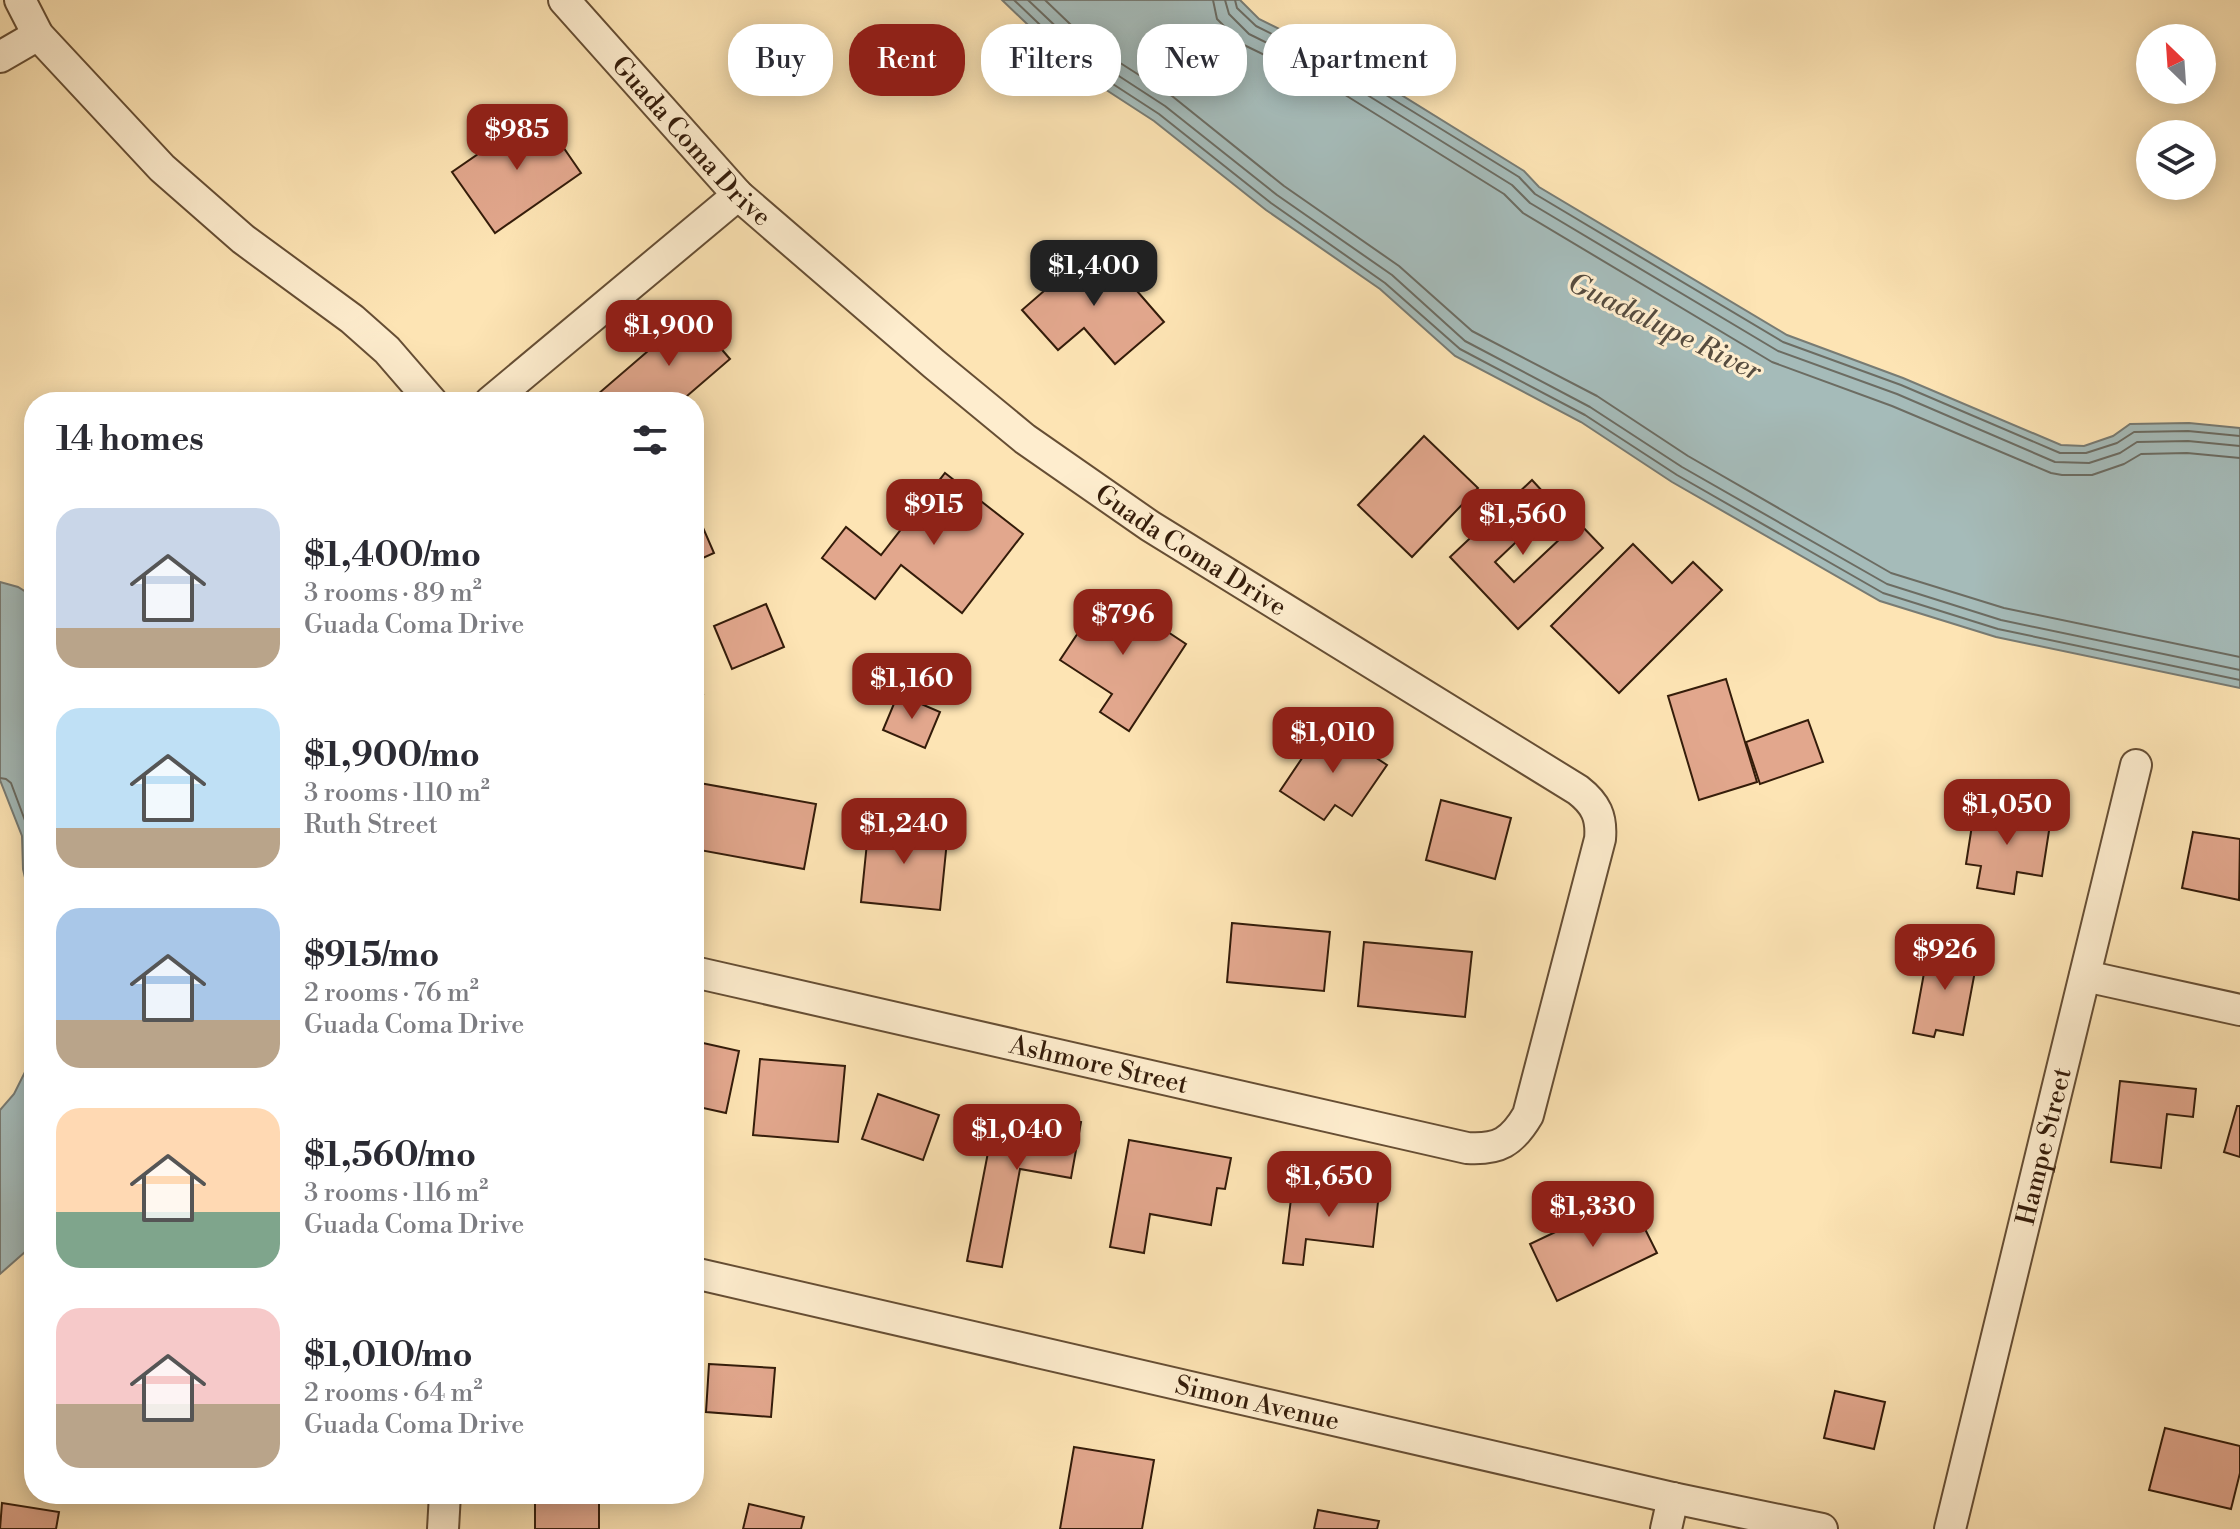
<!DOCTYPE html>
<meta charset="utf-8">
<style>
:root{--surface:#fff;--page:#f7f7f7;--text:#2b2b33;--muted:#7c7c81;--accent:#8f2418}
body{margin:0;font-family:"Libre Bodoni",serif;background:var(--page);color:var(--text);height:100vh;display:flex;flex-direction:column;font-size:30px;white-space:nowrap}
*{box-sizing:border-box;margin:0}
p{font-size:26px;color:var(--muted)}
.icon{flex:none;width:44px;height:44px;fill:none;stroke:currentColor;stroke-width:2;stroke-linecap:round;stroke-linejoin:round}
.map{position:relative;flex:1;overflow:hidden}
.details{position:absolute;left:24px;top:392px;width:680px;height:1112px;display:flex;flex-direction:column;background:var(--surface);border-radius:32px;box-shadow:0 4px 20px #0003}
.details>*{flex:none}
.top-card{position:absolute;left:728px;top:24px;width:760px;height:72px;display:flex;gap:16px}
.needle{width:52px;rotate:335deg}
.fabs{position:absolute;left:2136px;top:24px;display:grid;gap:16px}
.fabs a{display:grid;place-items:center;width:80px;height:80px;border-radius:50%;background:var(--surface);box-shadow:0 4px 20px #0003;font-size:40px}
.price{position:absolute;translate:-50% -68px;padding:0 18px;border-radius:16px;background:var(--accent);color:#fff;font-size:26px;line-height:52px;filter:drop-shadow(0 2px 4px #0008)}
.price::after{content:'';position:absolute;left:50%;top:48px;width:24px;height:18px;margin-left:-12px;background:inherit;clip-path:polygon(0 0,100% 0,50% 100%)}
.price.on{background:#222;color:#fff}
ul{padding:0;list-style:none}
li{display:flex;align-items:center;gap:24px;height:200px;padding:0 32px}
li span{display:grid;place-items:center;flex:none;width:224px;height:160px;border-radius:24px;color:#555}
li>.icon{margin-inline-start:auto}
span .icon{width:96px;height:96px;fill:#fffc;stroke-width:1}
li b{font-size:34px}
h2{display:flex;justify-content:space-between;align-items:center;height:96px;padding:0 32px;font-size:34px}
.tag{padding:0 28px;border-radius:32px;background:var(--surface);box-shadow:0 4px 20px #0003;font-size:28px;line-height:72px}
.tag.on{background:var(--accent);color:#fff}
.map>svg:first-child{display:block}
</style>
<div class="map">
<svg width="2240" height="1529" viewBox="0 0 2240 1529">
<rect width="100%" height="100%" fill="#fde4b4"/>
<filter id="stains"><feTurbulence type="fractalNoise" baseFrequency=".0025" numOctaves="4"/><feColorMatrix values="0 0 0 0 .2 0 0 0 0 .09 0 0 0 0 .02 0 0 0 .5 -.17"/></filter>
<radialGradient id="worn" r=".72"><stop offset=".6" stop-color="#630" stop-opacity="0"/><stop offset="1" stop-color="#630" stop-opacity=".3"/></radialGradient>
<!-- water -->
<g fill="#a5bbb9" stroke="#787b73" stroke-width="2">
<path d="M 1002,0 L 1240,0 L 1259,19 L 1356,67 L 1524,171 L 1539,187 L 1787,335 L 1903,378 L 2061,445 L 2084,446 L 2113,436 L 2130,424 L 2189,423 L 2240,428 L 2240,688 L 1996,637 L 1880,601 L 1672,482 L 1581,422 L 1455,356 L 1380,289 L 1266,210 L 1154,121 L 1074,69 Z"/>
<path d="M 0,582 L 18,587 L 34,597 L 34,916 L 23,869 L 22,836 L 0,780 Z"/>
<path d="M 34,959 L 34,1244 L 0,1274 L 0,1110 L 14,1094 L 30,1062 L 31,990 Z"/>
</g>
<g fill="none" stroke-linecap="round" stroke-linejoin="round">
<!-- shore -->
<g stroke="#6c6c62" stroke-width="2">
<path d="M 1014,0 L 1079,62 L 1159,114 L 1271,203 L 1385,283 L 1460,349 L 1585,415 L 1677,475 L 1883,593 L 1998,629 L 2240,680"/>
<path d="M 1028,0 L 1085,54 L 1165,106 L 1277,195 L 1392,275 L 1465,341 L 1590,407 L 1682,467 L 1887,584 L 2001,620 L 2240,670"/>
<path d="M 1045,0 L 1092,45 L 1172,96 L 1284,186 L 1399,266 L 1472,331 L 1597,396 L 1688,456 L 1891,573 L 2004,608 L 2240,657"/>
<path d="M 1213,0 L 1217,19 L 1242,44 L 1342,93 L 1504,194 L 1523,213 L 1772,362 L 1892,406 L 2051,473 L 2062,475 L 2092,475 L 2124,464 L 2141,454 L 2187,453 L 2240,458"/>
<path d="M 1225,0 L 1229,14 L 1249,34 L 1348,83 L 1512,185 L 1530,203 L 1778,351 L 1897,394 L 2055,462 L 2089,463 L 2120,453 L 2137,442 L 2188,441 L 2240,446"/>
<path d="M 1235,0 L 1237,8 L 1256,26 L 1352,74 L 1519,177 L 1535,194 L 1783,342 L 1901,385 L 2060,453 L 2086,453 L 2117,443 L 2134,432 L 2188,431 L 2240,436"/>
<path d="M 0,778 L 6,779 L 11,783 L 30,834 L 31,868 L 34,880"/>
</g>
</g>
<!-- building -->
<g fill="#e2a78d" stroke="#341c0a" stroke-width="2">
<path d="M 539,112 L 581,173 L 495,233 L 452,172 Z"/>
<path d="M 1097,245 L 1164,322 L 1115,364 L 1084,328 L 1058,350 L 1022,310 Z"/>
<path d="M 691,314 L 730,359 L 680,402 L 605,402 L 598,394 Z"/>
<path d="M 1424,436 L 1478,488 L 1412,557 L 1358,505 Z"/>
<path d="M 945,473 L 1023,534 L 962,613 L 901,565 L 875,599 L 822,558 L 846,527 L 881,555 Z"/>
<path d="M 1532,480 L 1555,505 L 1495,562 L 1514,582 L 1578,522 L 1603,548 L 1518,629 L 1450,557 Z"/>
<path d="M 694,507 L 714,553 L 694,562 Z"/>
<path d="M 1633,544 L 1672,583 L 1693,562 L 1722,590 L 1619,693 L 1551,626 Z"/>
<path d="M 1106,591 L 1186,644 L 1129,731 L 1100,712 L 1112,694 L 1060,660 Z"/>
<path d="M 766,604 L 784,647 L 732,669 L 714,626 Z"/>
<path d="M 694,673 L 703,694 L 694,698 Z"/>
<path d="M 1726,679 L 1757,782 L 1699,800 L 1668,696 Z"/>
<path d="M 898,694 L 940,712 L 925,748 L 883,730 Z"/>
<path d="M 1808,720 L 1823,762 L 1760,784 L 1746,742 Z"/>
<path d="M 1325,724 L 1387,765 L 1352,816 L 1335,805 L 1324,820 L 1280,791 Z"/>
<path d="M 694,782 L 816,804 L 804,869 L 694,849 Z"/>
<path d="M 1441,800 L 1511,818 L 1495,879 L 1426,860 Z"/>
<path d="M 1975,806 L 2051,818 L 2042,876 L 2017,872 L 2014,894 L 1977,888 L 1981,866 L 1966,864 Z"/>
<path d="M 869,823 L 948,831 L 940,910 L 861,902 Z"/>
<path d="M 2193,832 L 2240,839 L 2239,900 L 2182,888 Z"/>
<path d="M 1232,923 L 1330,932 L 1324,991 L 1227,982 Z"/>
<path d="M 1364,942 L 1472,952 L 1465,1017 L 1358,1006 Z"/>
<path d="M 1929,946 L 1978,955 L 1963,1035 L 1936,1030 L 1934,1037 L 1913,1033 Z"/>
<path d="M 694,1041 L 739,1051 L 726,1113 L 694,1106 Z"/>
<path d="M 760,1059 L 845,1066 L 838,1142 L 753,1135 Z"/>
<path d="M 2120,1081 L 2196,1089 L 2193,1117 L 2167,1114 L 2161,1168 L 2111,1162 Z"/>
<path d="M 878,1094 L 939,1115 L 923,1160 L 862,1139 Z"/>
<path d="M 997,1106 L 1081,1122 L 1071,1178 L 1020,1169 L 1002,1267 L 967,1261 Z"/>
<path d="M 2237,1106 L 2240,1106 L 2240,1157 L 2224,1152 Z"/>
<path d="M 1129,1140 L 1231,1158 L 1225,1189 L 1217,1188 L 1211,1225 L 1150,1214 L 1144,1253 L 1110,1247 Z"/>
<path d="M 1293,1183 L 1379,1193 L 1373,1247 L 1306,1239 L 1303,1265 L 1283,1263 Z"/>
<path d="M 1629,1197 L 1657,1253 L 1557,1301 L 1530,1244 Z"/>
<path d="M 709,1364 L 775,1368 L 771,1417 L 706,1412 Z"/>
<path d="M 1835,1391 L 1885,1402 L 1874,1449 L 1824,1438 Z"/>
<path d="M 2165,1428 L 2240,1446 L 2240,1473 L 2231,1509 L 2149,1490 Z"/>
<path d="M 1074,1447 L 1154,1460 L 1142,1529 L 1060,1529 Z"/>
<rect x="535" y="1494" width="64" height="35"/>
<path d="M 2,1503 L 59,1512 L 56,1529 L 0,1529 Z"/>
<path d="M 749,1504 L 804,1517 L 801,1529 L 743,1529 Z"/>
<path d="M 1318,1510 L 1379,1521 L 1377,1529 L 1314,1529 Z"/>
</g>
<g fill="none" stroke-linecap="round" stroke-linejoin="round">
<defs>
<g id="minor">
<path d="M 20,0 L 38,35 L 162,168 L 243,239 L 352,319 L 387,350 L 432,402"/>
<path id="s1" d="M 564,0 L 738,195 L 934,364 L 1025,439 L 1150,526 L 1578,790 C 1596,804 1602,817 1600,839 L 1528,1115 C 1512,1142 1499,1150 1467,1148 L 694,972"/>
<path d="M 0,57 L 38,35"/>
<path d="M 490,402 L 738,195"/>
<path d="M 2085,976 L 2240,1010"/>
<path id="s2" d="M 694,1273 L 1673,1498 L 1822,1529"/>
<path d="M 443,1529 L 445,1494"/>
<path d="M 1666,1529 L 1673,1498"/>
<path id="s3" d="M 1950,1529 L 2136,765"/>
</g>
</defs>
<!-- minor casing -->
<use href="#minor" stroke="#664e34" stroke-width="34"/>
<!-- minor -->
<use href="#minor" stroke="#feedce" stroke-width="30"/>
</g>
<g text-anchor="middle" stroke-width="6" stroke-linejoin="round" paint-order="stroke">
<!-- street labels -->
<g font-size="26" fill="#341c0a" stroke="#feedce">
<text dy="9" stroke="none"><textPath href="#s1" startOffset="190">Guada Coma Drive</textPath></text>
<text dy="9" stroke="none"><textPath href="#s1" startOffset="838">Guada Coma Drive</textPath></text>
<text transform="translate(1099 1064) rotate(13)" y="9">Ashmore Street</text>
<text dy="9" stroke="none"><textPath href="#s3" startOffset="394">Hampe Street</textPath></text>
<text dy="9" stroke="none"><textPath href="#s2" startOffset="578">Simon Avenue</textPath></text>
</g>
<!-- water labels -->
<g font-size="28" font-style="italic" fill="#564c3f" stroke="#feedce">
<text transform="translate(1665 326) rotate(26)" y="10">Guadalupe River</text>
</g>
</g>
<rect width="100%" height="100%" filter="url(#stains)"/>
<rect width="100%" height="100%" fill="url(#worn)"/>
</svg>
<div class="fabs">
<a><svg class="needle" viewBox="-14 -14 28 28"><path d="M0-13l5 13h-10z" fill="#e53935"/><path d="M0 13l5-13h-10z" fill="#7c7c81"/></svg></a>
<a><svg class="icon" aria-label="layers" viewBox="0 0 24 24"><path d="M12 4l9 5-9 5-9-5zM3 14l9 5 9-5"/></svg></a>
</div>
<b class="price" style="left:517px;top:172px">$985</b>
<b class="price on" style="left:1094px;top:308px">$1,400</b>
<b class="price" style="left:669px;top:368px">$1,900</b>
<b class="price" style="left:934px;top:547px">$915</b>
<b class="price" style="left:1523px;top:557px">$1,560</b>
<b class="price" style="left:1123px;top:657px">$796</b>
<b class="price" style="left:912px;top:721px">$1,160</b>
<b class="price" style="left:1333px;top:775px">$1,010</b>
<b class="price" style="left:2007px;top:847px">$1,050</b>
<b class="price" style="left:904px;top:866px">$1,240</b>
<b class="price" style="left:1945px;top:992px">$926</b>
<b class="price" style="left:1017px;top:1172px">$1,040</b>
<b class="price" style="left:1329px;top:1219px">$1,650</b>
<b class="price" style="left:1593px;top:1249px">$1,330</b>
<div class="top-card">
<a class="tag">Buy</a>
<a class="tag on">Rent</a>
<a class="tag">Filters</a>
<a class="tag">New</a>
<a class="tag">Apartment</a>
</div>
<section class="details">
<h2>14 homes<svg class="icon" aria-label="filters" viewBox="0 0 24 24"><path d="M4 7h16M4 17h16"/><circle cx="9" cy="7" r="2"/><circle cx="15" cy="17" r="2"/></svg></h2>
<ul>
<li><span style="background:linear-gradient(#c9d6e8 75%,#b9a48a 0)"><svg class="icon" aria-label="home" viewBox="0 0 24 24"><path d="M3 11l9-7 9 7M6 9v11h12V9"/></svg></span><div><b>$1,400/mo</b><p>3 rooms · 89 m²</p><p>Guada Coma Drive</p></div></li>
<li><span style="background:linear-gradient(#bfe0f5 75%,#b9a48a 0)"><svg class="icon" aria-label="home" viewBox="0 0 24 24"><path d="M3 11l9-7 9 7M6 9v11h12V9"/></svg></span><div><b>$1,900/mo</b><p>3 rooms · 110 m²</p><p>Ruth Street</p></div></li>
<li><span style="background:linear-gradient(#a9c7e8 70%,#b9a48a 0)"><svg class="icon" aria-label="home" viewBox="0 0 24 24"><path d="M3 11l9-7 9 7M6 9v11h12V9"/></svg></span><div><b>$915/mo</b><p>2 rooms · 76 m²</p><p>Guada Coma Drive</p></div></li>
<li><span style="background:linear-gradient(#ffd9b3 65%,#7fa58c 0)"><svg class="icon" aria-label="home" viewBox="0 0 24 24"><path d="M3 11l9-7 9 7M6 9v11h12V9"/></svg></span><div><b>$1,560/mo</b><p>3 rooms · 116 m²</p><p>Guada Coma Drive</p></div></li>
<li><span style="background:linear-gradient(#f6c9c9 60%,#b9a48a 0)"><svg class="icon" aria-label="home" viewBox="0 0 24 24"><path d="M3 11l9-7 9 7M6 9v11h12V9"/></svg></span><div><b>$1,010/mo</b><p>2 rooms · 64 m²</p><p>Guada Coma Drive</p></div></li>
</ul>
</section>
</div>
